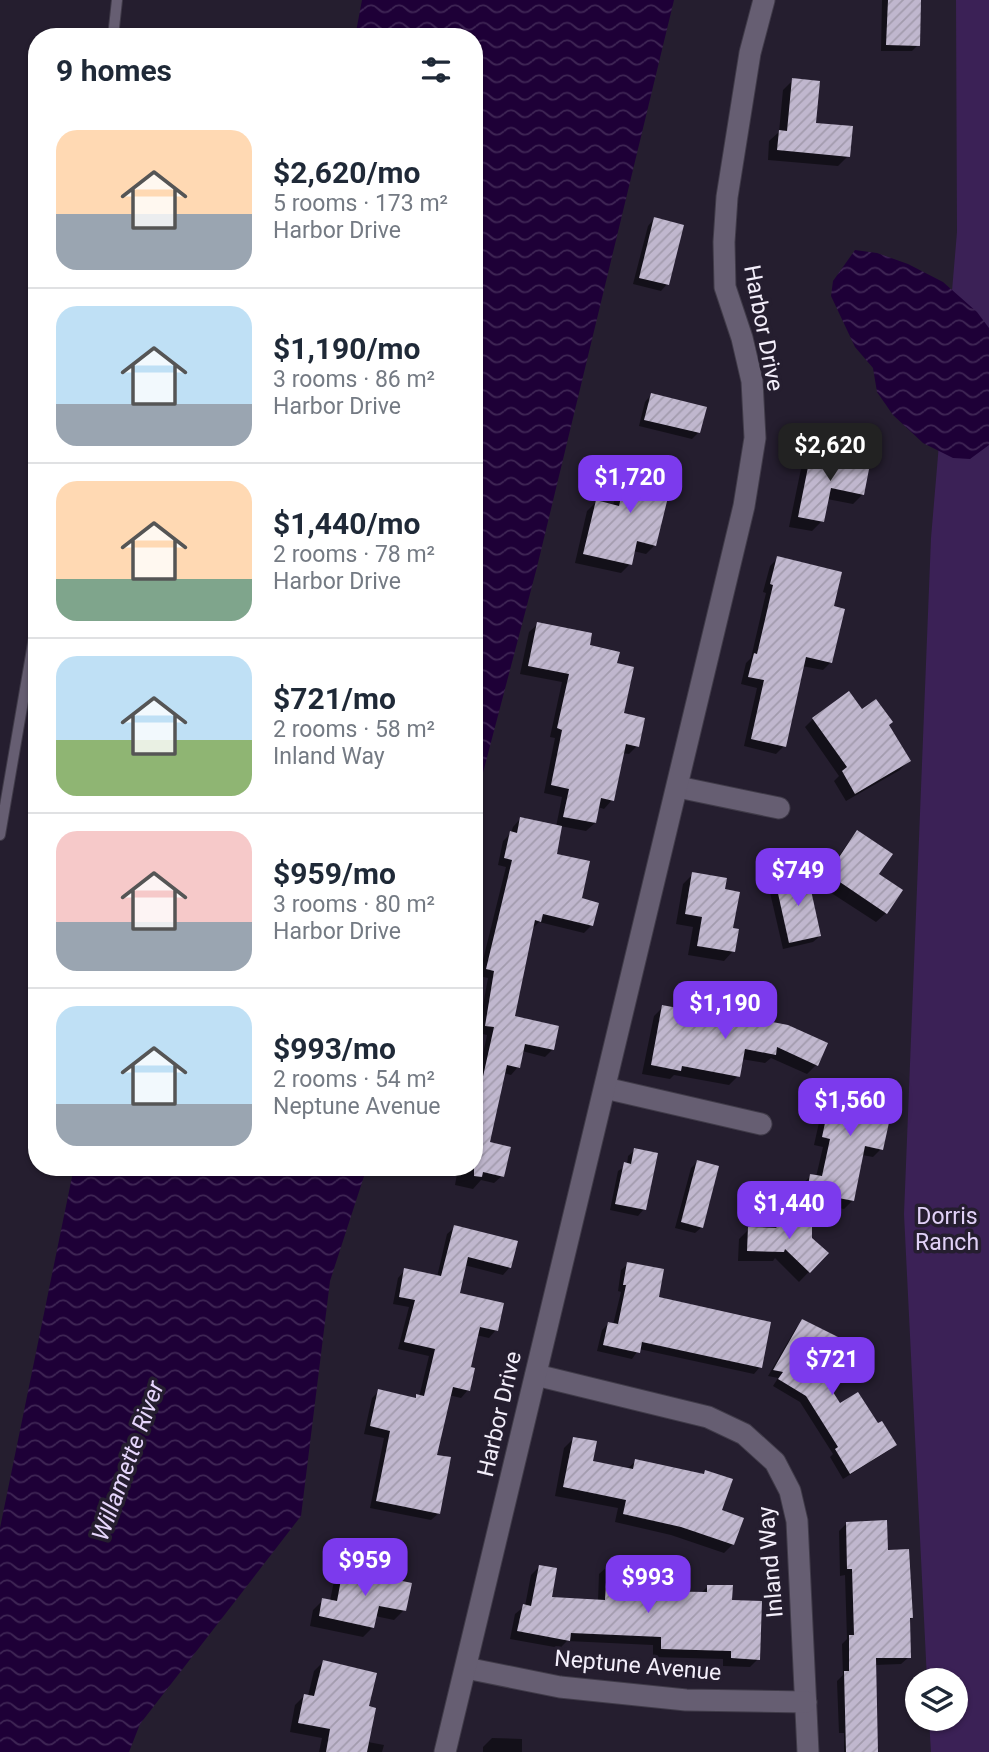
<!DOCTYPE html>
<meta charset="utf-8">
<style>
:root{--surface:#fff;--page:#f2f2f3;--text:#1f2937;--muted:#747a83;--line:#e0e1e3;--accent:#7c3aed}
body{margin:0;font-family:Roboto,sans-serif;background:var(--page);color:var(--text);height:100vh;display:flex;flex-direction:column;font-size:26px;white-space:nowrap}
*{box-sizing:border-box;margin:0}
p{font-size:23px;color:var(--muted)}
.icon{flex:none;width:38px;height:38px;fill:none;stroke:currentColor;stroke-width:2;stroke-linecap:round;stroke-linejoin:round}
.map{position:relative;flex:1;overflow:hidden}
.drawer{position:absolute;left:28px;top:28px;width:455px;height:1148px;display:flex;flex-direction:column;background:var(--surface);border-radius:28px;box-shadow:0 2px 5px #0004}
.drawer>*{flex:none}
.tools{position:absolute;left:905px;top:1668px;display:grid;gap:14px}
.tools a{display:grid;place-items:center;width:63px;height:63px;border-radius:50%;background:var(--surface);box-shadow:0 2px 5px #0004;font-size:35px}
.price{position:absolute;translate:-50% -60px;padding:0 16px;border-radius:14px;background:var(--accent);color:#fff;font-size:23px;line-height:46px;filter:drop-shadow(0 2px 4px #0008)}
.price::after{content:'';position:absolute;left:50%;top:42px;width:21px;height:16px;margin-left:-10px;background:inherit;clip-path:polygon(0 0,100% 0,50% 100%)}
.price.current{background:#222;color:#fff}
ul{padding:0;list-style:none}
li{display:flex;align-items:center;gap:21px;height:175px;padding:0 28px}
li+li{border-top:2px solid var(--line)}
li span{display:grid;place-items:center;flex:none;width:196px;height:140px;border-radius:21px;color:#555}
li>.icon{margin-inline-start:auto}
span .icon{width:84px;height:84px;fill:#fffc;stroke-width:1}
li b{font-size:30px}
h2{display:flex;justify-content:space-between;align-items:center;height:84px;padding:0 28px;font-size:30px}
.map>svg:first-child{display:block}
</style>
<div class="map">
<svg width="989" height="1752" viewBox="0 0 989 1752">
<defs>
<pattern id="water-waves" width="16" height="10" patternUnits="userSpaceOnUse" patternTransform="scale(1.75)"><rect width="16" height="10" fill="#1e0037"/><path d="M0 5q4-4 8 0t8 0" fill="none" stroke="#3f2655"/></pattern>
<pattern id="building-hatch" width="6" height="6" patternUnits="userSpaceOnUse" patternTransform="scale(1.75)"><rect width="6" height="6" fill="#c0b7ce"/><path d="M-1 1l2-2M0 6l6-6M5 7l2-2" fill="none" stroke="#a29bad"/></pattern>
</defs>
<rect width="100%" height="100%" fill="#251e2f"/>
<!-- green -->
<path fill="#3b2156" d="M 956,0 L 989,0 L 989,1752 L 931,1752 L 929,1719 L 956,1718 L 956,1680 L 927,1680 L 904,1214 L 931,538 L 957,232 Z"/>
<!-- water -->
<g fill="url(#water-waves)">
<path d="M 362,0 L 674,0 L 537,567 L 474,807 L 474,37 L 355,37 Z"/>
<path d="M 855,250 L 877,253 L 908,264 L 943,282 L 977,312 L 989,328 L 989,445 L 970,459 L 953,458 L 923,443 L 893,415 L 877,392 L 873,368 L 855,347 L 831,296 L 833,281 Z"/>
<path d="M 74,1167 L 367,1167 L 330,1281 L 301,1516 L 140,1724 L 129,1752 L 0,1752 L 0,1528 Z"/>
</g>
<!-- shadow -->
<g fill="#0007">
<path d="M 882,0 L 919,0 L 918,45 L 912,51 L 881,51 Z"/>
<path d="M 793,80 L 814,124 L 848,156 L 838,166 L 768,160 L 769,141 L 779,132 L 783,90 Z"/>
<path d="M 654,219 L 667,284 L 661,291 L 633,284 L 648,226 Z"/>
<path d="M 651,395 L 698,433 L 692,439 L 639,426 L 645,402 Z"/>
<path d="M 812,454 L 863,494 L 853,504 L 827,499 L 822,521 L 812,531 L 789,527 L 802,464 Z"/>
<path d="M 630,462 L 655,545 L 646,554 L 633,551 L 630,564 L 621,573 L 575,563 L 587,511 L 596,502 L 613,506 L 621,471 Z"/>
<path d="M 778,558 L 832,608 L 831,662 L 823,670 L 802,666 L 784,746 L 776,754 L 744,746 L 757,688 L 741,684 L 746,663 L 751,658 L 766,593 L 763,592 L 770,566 Z"/>
<path d="M 538,624 L 588,647 L 615,665 L 622,714 L 637,746 L 629,754 L 622,753 L 612,800 L 604,809 L 598,807 L 595,823 L 586,831 L 560,826 L 555,855 L 580,900 L 592,925 L 584,933 L 539,922 L 532,929 L 513,1018 L 553,1049 L 545,1057 L 522,1051 L 518,1067 L 511,1075 L 504,1073 L 488,1143 L 502,1176 L 494,1183 L 481,1180 L 473,1189 L 455,1185 L 457,1174 L 441,1171 L 442,1167 L 474,1167 L 477,1082 L 487,1035 L 478,1033 L 488,978 L 479,976 L 506,867 L 498,865 L 503,841 L 511,833 L 513,827 L 520,819 L 556,827 L 562,797 L 544,793 L 555,738 L 550,737 L 562,682 L 520,674 L 529,632 Z"/>
<path d="M 862,711 L 888,725 L 908,761 L 900,770 L 846,801 L 834,781 L 839,776 L 805,727 L 813,719 Z"/>
<path d="M 858,833 L 876,875 L 886,913 L 876,922 L 819,885 L 848,843 Z"/>
<path d="M 693,874 L 731,930 L 733,951 L 724,961 L 688,955 L 693,927 L 676,924 L 683,884 Z"/>
<path d="M 776,882 L 820,936 L 813,942 L 783,949 L 769,888 Z"/>
<path d="M 663,1007 L 723,1018 L 726,1015 L 816,1065 L 807,1074 L 771,1058 L 765,1063 L 741,1059 L 738,1076 L 729,1085 L 674,1075 L 670,1079 L 642,1074 L 654,1016 Z"/>
<path d="M 834,1083 L 880,1118 L 881,1149 L 873,1157 L 862,1155 L 853,1200 L 844,1209 L 799,1200 L 802,1184 L 811,1176 L 816,1177 L 823,1147 L 814,1145 L 826,1091 Z"/>
<path d="M 635,1150 L 644,1209 L 638,1216 L 610,1210 L 618,1171 L 627,1165 L 628,1156 Z"/>
<path d="M 697,1162 L 702,1227 L 695,1233 L 675,1228 L 691,1168 Z"/>
<path d="M 455,1227 L 510,1267 L 503,1275 L 464,1265 L 458,1294 L 496,1330 L 489,1338 L 476,1335 L 469,1369 L 468,1390 L 461,1398 L 449,1395 L 435,1456 L 439,1513 L 431,1520 L 370,1508 L 384,1438 L 364,1434 L 372,1398 L 379,1391 L 414,1399 L 419,1397 L 429,1356 L 398,1349 L 409,1307 L 393,1304 L 398,1278 L 405,1270 L 437,1277 L 447,1234 Z"/>
<path d="M 749,1229 L 810,1239 L 826,1254 L 799,1282 L 775,1258 L 773,1261 L 738,1261 L 739,1239 Z"/>
<path d="M 628,1264 L 657,1298 L 760,1367 L 754,1374 L 639,1349 L 632,1359 L 597,1351 L 602,1330 L 608,1324 L 613,1325 L 621,1292 L 618,1291 L 621,1270 Z"/>
<path d="M 803,1322 L 822,1378 L 839,1405 L 895,1445 L 888,1451 L 843,1479 L 830,1457 L 833,1454 L 800,1402 L 773,1386 L 778,1378 L 768,1376 L 796,1328 Z"/>
<path d="M 573,1439 L 591,1462 L 627,1469 L 636,1461 L 702,1476 L 706,1472 L 733,1544 L 724,1553 L 671,1535 L 615,1522 L 618,1508 L 555,1496 L 564,1448 Z"/>
<path d="M 846,1524 L 887,1552 L 912,1618 L 908,1621 L 909,1657 L 901,1664 L 874,1665 L 876,1752 L 844,1752 L 844,1733 L 839,1733 L 837,1681 L 843,1675 L 842,1644 L 847,1639 L 845,1575 L 840,1576 L 839,1531 Z"/>
<path d="M 608,1566 L 633,1593 L 701,1593 L 708,1586 L 730,1602 L 758,1659 L 750,1667 L 723,1666 L 723,1659 L 653,1657 L 653,1645 L 567,1641 L 560,1648 L 510,1639 L 515,1614 L 525,1606 L 531,1575 L 539,1567 L 550,1599 L 598,1601 L 599,1574 Z"/>
<path d="M 344,1571 L 404,1610 L 394,1620 L 375,1616 L 373,1627 L 363,1637 L 310,1626 L 313,1610 L 323,1600 L 330,1601 L 334,1581 Z"/>
<path d="M 323,1662 L 367,1708 L 368,1742 L 384,1745 L 382,1752 L 319,1752 L 322,1738 L 290,1732 L 295,1705 L 304,1696 L 308,1696 L 314,1671 Z"/>
<path d="M 492,1738 L 522,1739 L 522,1752 L 483,1752 L 483,1747 Z"/>
</g>
<!-- building -->
<g fill="url(#building-hatch)">
<path d="M 888,0 L 921,0 L 920,46 L 886,45 Z"/>
<path d="M 792,78 L 820,81 L 816,123 L 853,126 L 850,157 L 777,150 L 779,130 L 787,131 Z"/>
<path d="M 654,217 L 684,225 L 669,285 L 639,278 Z"/>
<path d="M 651,393 L 707,407 L 700,433 L 644,420 Z"/>
<path d="M 811,452 L 870,464 L 864,495 L 831,488 L 824,522 L 798,517 Z"/>
<path d="M 630,460 L 669,469 L 666,484 L 671,485 L 656,546 L 637,541 L 632,565 L 583,554 L 596,500 L 619,506 Z"/>
<path d="M 777,556 L 842,572 L 834,606 L 845,609 L 832,663 L 806,657 L 786,747 L 751,739 L 764,680 L 748,677 L 754,653 L 757,654 L 773,585 L 770,584 Z"/>
<path d="M 537,622 L 592,633 L 590,645 L 620,652 L 617,663 L 634,667 L 624,713 L 645,718 L 639,747 L 626,744 L 614,801 L 601,798 L 596,823 L 563,817 L 569,789 L 551,785 L 562,730 L 557,728 L 569,674 L 528,666 Z"/>
<path d="M 849,691 L 862,709 L 876,699 L 893,722 L 889,725 L 911,761 L 855,794 L 842,771 L 847,767 L 812,718 Z"/>
<path d="M 520,817 L 562,826 L 557,854 L 590,861 L 582,898 L 599,903 L 593,926 L 543,914 L 541,922 L 535,920 L 515,1016 L 559,1026 L 554,1050 L 525,1044 L 520,1068 L 507,1065 L 490,1142 L 511,1147 L 504,1177 L 483,1172 L 482,1177 L 474,1176 L 474,1079 L 482,1081 L 494,1027 L 485,1026 L 494,971 L 486,969 L 512,860 L 504,858 L 510,831 L 517,833 Z"/>
<path d="M 857,830 L 893,854 L 879,874 L 903,890 L 887,914 L 828,874 Z"/>
<path d="M 692,872 L 727,878 L 725,889 L 740,892 L 733,928 L 739,929 L 735,952 L 697,946 L 702,917 L 685,914 Z"/>
<path d="M 807,872 L 821,936 L 789,943 L 775,880 Z"/>
<path d="M 662,1005 L 725,1017 L 726,1013 L 788,1025 L 828,1043 L 818,1066 L 777,1047 L 776,1055 L 745,1049 L 740,1077 L 682,1066 L 681,1071 L 651,1065 Z"/>
<path d="M 834,1081 L 887,1092 L 882,1116 L 890,1118 L 883,1150 L 865,1146 L 854,1201 L 807,1192 L 810,1174 L 822,1176 L 830,1139 L 822,1137 Z"/>
<path d="M 634,1148 L 658,1153 L 646,1210 L 615,1204 L 624,1162 L 631,1164 Z"/>
<path d="M 697,1160 L 719,1166 L 703,1228 L 681,1222 Z"/>
<path d="M 794,1209 L 812,1226 L 812,1238 L 829,1253 L 810,1273 L 785,1249 L 784,1252 L 747,1251 L 748,1227 L 776,1228 Z"/>
<path d="M 454,1225 L 518,1241 L 511,1268 L 468,1257 L 460,1293 L 504,1303 L 498,1331 L 480,1327 L 471,1367 L 475,1368 L 470,1391 L 453,1387 L 437,1455 L 451,1457 L 440,1514 L 376,1501 L 390,1431 L 370,1426 L 378,1389 L 416,1398 L 416,1394 L 424,1396 L 435,1349 L 404,1342 L 415,1300 L 399,1297 L 404,1268 L 441,1276 Z"/>
<path d="M 627,1262 L 664,1269 L 659,1297 L 771,1322 L 762,1368 L 642,1342 L 640,1353 L 603,1345 L 608,1322 L 618,1324 L 626,1285 L 623,1285 Z"/>
<path d="M 802,1319 L 846,1341 L 824,1378 L 840,1403 L 858,1392 L 878,1423 L 882,1421 L 897,1445 L 850,1474 L 835,1449 L 838,1447 L 806,1396 L 778,1379 L 783,1372 L 773,1370 Z"/>
<path d="M 573,1437 L 597,1441 L 593,1461 L 633,1469 L 635,1459 L 704,1474 L 705,1470 L 733,1479 L 722,1510 L 744,1518 L 734,1545 L 681,1527 L 623,1514 L 626,1500 L 563,1487 Z"/>
<path d="M 887,1520 L 888,1550 L 909,1549 L 913,1618 L 910,1618 L 911,1658 L 876,1658 L 878,1752 L 846,1752 L 844,1671 L 849,1671 L 849,1635 L 854,1635 L 852,1569 L 847,1569 L 846,1522 Z"/>
<path d="M 607,1564 L 637,1566 L 635,1591 L 707,1592 L 707,1585 L 733,1585 L 732,1600 L 762,1601 L 760,1660 L 731,1658 L 731,1651 L 661,1649 L 661,1637 L 571,1633 L 570,1641 L 517,1631 L 523,1604 L 531,1606 L 539,1565 L 557,1568 L 552,1597 L 605,1600 Z"/>
<path d="M 343,1569 L 412,1583 L 406,1611 L 379,1606 L 374,1628 L 319,1616 L 322,1598 L 337,1601 Z"/>
<path d="M 323,1660 L 377,1673 L 369,1706 L 376,1708 L 367,1752 L 326,1752 L 330,1729 L 298,1723 L 304,1694 L 314,1696 Z"/>
</g>
<g fill="none" stroke-linecap="round" stroke-linejoin="round">
<defs>
<g id="lane">
<path d="M 113,37 L 117,0"/>
<path d="M 0,835 L 37,620"/>
</g>
<g id="street">
<path d="M 678,787 L 779,808"/>
<path d="M 605,1088 L 761,1124"/>
<path d="M 536,1375 L 708,1417 L 744,1434 L 775,1462 L 790,1491 L 797,1521 L 808,1752"/>
<path d="M 466,1668 L 560,1687 L 686,1700 L 806,1702"/>
<path d="M 445,1752 L 744,506 L 755,438 L 752,381 L 742,338 L 725,287 L 724,242 L 727,197 L 750,53 L 764,0"/>
</g>
</defs>
<!-- lane casing -->
<use href="#lane" stroke="#403b49" stroke-width="12"/>
<!-- street casing -->
<use href="#street" stroke="#403b49" stroke-width="23"/>
<!-- lane -->
<use href="#lane" stroke="#665e72" stroke-width="10"/>
<!-- street -->
<use href="#street" stroke="#665e72" stroke-width="21"/>
</g>
<g text-anchor="middle" stroke-width="7" stroke-linejoin="round" paint-order="stroke">
<!-- street labels -->
<g font-size="23" fill="#f3eefa" stroke="#251e2f">
<text transform="translate(764 328) rotate(79)" y="8">Harbor Drive</text>
<text transform="translate(499 1414) rotate(-77)" y="8">Harbor Drive</text>
<text transform="translate(770 1562) rotate(-95)" y="8">Inland Way</text>
<text transform="translate(638 1665) rotate(5)" y="8">Neptune Avenue</text>
</g>
<!-- park labels -->
<g font-size="23" fill="#e1d1f7" stroke="#251e2f">
<text x="947" y="1224">Dorris<tspan x="947" dy="26">Ranch</tspan></text>
</g>
<!-- water labels -->
<g font-size="24" font-style="italic" fill="#e6d6fc" stroke="#251e2f">
<text transform="translate(128 1461) rotate(-70)" y="8">Willamette River</text>
</g>
</g>
</svg>
<div class="tools">
<a><svg class="icon" aria-label="layers" viewBox="0 0 24 24"><path d="M12 4l9 5-9 5-9-5zM3 14l9 5 9-5"/></svg></a>
</div>
<b class="price current" style="left:830px;top:483px">$2,620</b>
<b class="price" style="left:630px;top:515px">$1,720</b>
<b class="price" style="left:798px;top:908px">$749</b>
<b class="price" style="left:725px;top:1041px">$1,190</b>
<b class="price" style="left:850px;top:1138px">$1,560</b>
<b class="price" style="left:789px;top:1241px">$1,440</b>
<b class="price" style="left:832px;top:1397px">$721</b>
<b class="price" style="left:365px;top:1598px">$959</b>
<b class="price" style="left:648px;top:1615px">$993</b>
<section class="drawer">
<h2>9 homes<svg class="icon" aria-label="filters" viewBox="0 0 24 24"><path d="M4 7h16M4 17h16"/><circle cx="9" cy="7" r="2"/><circle cx="15" cy="17" r="2"/></svg></h2>
<ul>
<li><span style="background:linear-gradient(#ffd9b3 60%,#9aa5b1 0)"><svg class="icon" aria-label="home" viewBox="0 0 24 24"><path d="M3 11l9-7 9 7M6 9v11h12V9"/></svg></span><div><b>$2,620/mo</b><p>5 rooms · 173 m²</p><p>Harbor Drive</p></div></li>
<li><span style="background:linear-gradient(#bfe0f5 70%,#9aa5b1 0)"><svg class="icon" aria-label="home" viewBox="0 0 24 24"><path d="M3 11l9-7 9 7M6 9v11h12V9"/></svg></span><div><b>$1,190/mo</b><p>3 rooms · 86 m²</p><p>Harbor Drive</p></div></li>
<li><span style="background:linear-gradient(#ffd9b3 70%,#7fa58c 0)"><svg class="icon" aria-label="home" viewBox="0 0 24 24"><path d="M3 11l9-7 9 7M6 9v11h12V9"/></svg></span><div><b>$1,440/mo</b><p>2 rooms · 78 m²</p><p>Harbor Drive</p></div></li>
<li><span style="background:linear-gradient(#bfe0f5 60%,#8fb573 0)"><svg class="icon" aria-label="home" viewBox="0 0 24 24"><path d="M3 11l9-7 9 7M6 9v11h12V9"/></svg></span><div><b>$721/mo</b><p>2 rooms · 58 m²</p><p>Inland Way</p></div></li>
<li><span style="background:linear-gradient(#f6c9c9 65%,#9aa5b1 0)"><svg class="icon" aria-label="home" viewBox="0 0 24 24"><path d="M3 11l9-7 9 7M6 9v11h12V9"/></svg></span><div><b>$959/mo</b><p>3 rooms · 80 m²</p><p>Harbor Drive</p></div></li>
<li><span style="background:linear-gradient(#bfe0f5 70%,#9aa5b1 0)"><svg class="icon" aria-label="home" viewBox="0 0 24 24"><path d="M3 11l9-7 9 7M6 9v11h12V9"/></svg></span><div><b>$993/mo</b><p>2 rooms · 54 m²</p><p>Neptune Avenue</p></div></li>
</ul>
</section>
</div>
